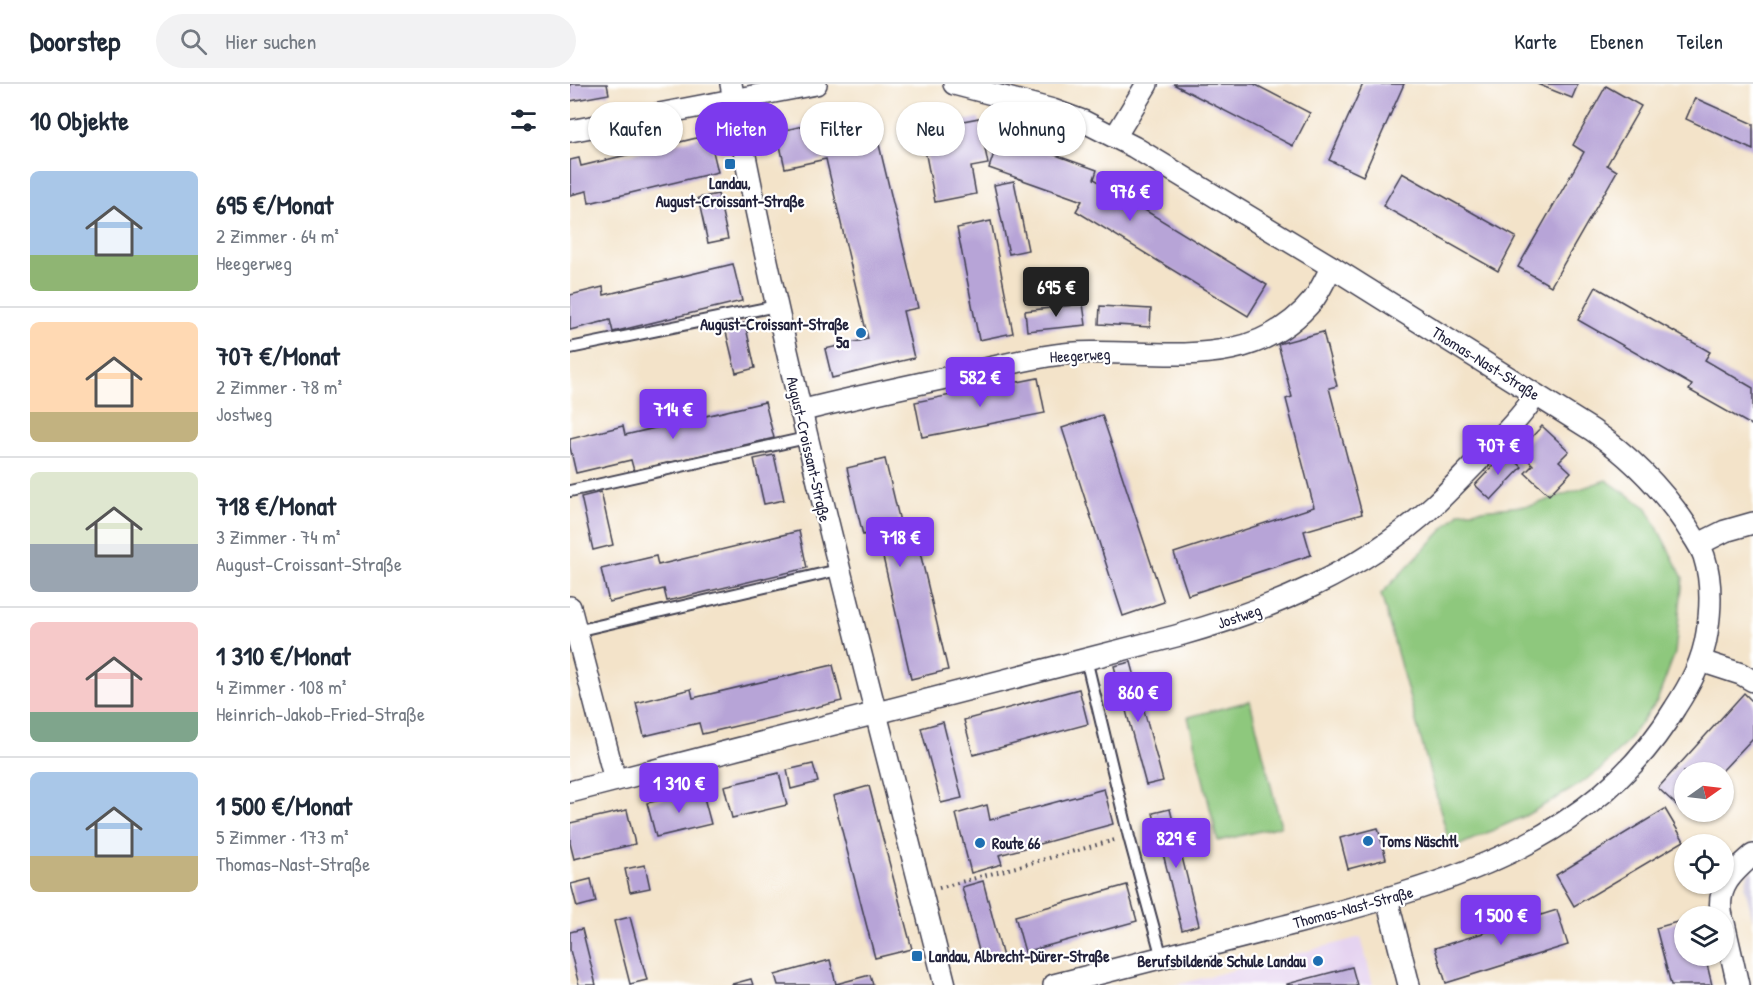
<!DOCTYPE html>
<html lang="de">
<meta charset="utf-8">
<style>
:root{--surface:#fff;--page:#f2f2f3;--text:#1f2937;--muted:#747a83;--line:#e0e1e3;--accent:#7c3aed}
body{margin:0;font-family:"Patrick Hand",sans-serif;background:var(--page);color:var(--text);height:100vh;display:flex;flex-direction:column;font-size:22px;white-space:nowrap}
*{box-sizing:border-box;margin:0}
p{font-size:20px;color:var(--muted)}
.icon{flex:none;width:33px;height:33px;fill:none;stroke:currentColor;stroke-width:2;stroke-linecap:round;stroke-linejoin:round}
.map{position:relative;flex:1;overflow:hidden}
.side{display:flex;flex-direction:column;background:var(--surface);width:570px}
.side>*{flex:none}
.hud{position:absolute;left:18px;top:18px;width:570px;height:54px;display:flex;gap:12px}
.needle{width:39px;rotate:76deg}
.fabs{position:absolute;left:1104px;top:678px;display:grid;gap:12px}
.fabs a{display:grid;place-items:center;width:60px;height:60px;border-radius:50%;background:var(--surface);box-shadow:0 2px 4px #0004;font-size:30px}
.price{position:absolute;translate:-50% -51px;padding:0 14px;border-radius:6px;background:var(--accent);color:#fff;font-size:20px;line-height:39px;filter:drop-shadow(0 2px 3px #0008)}
.price::after{content:'';position:absolute;left:50%;top:36px;width:18px;height:14px;margin-left:-9px;background:inherit;clip-path:polygon(0 0,100% 0,50% 100%)}
.price.active{background:#222;color:#fff}
ul{padding:0;list-style:none}
li{display:flex;align-items:center;gap:18px;height:150px;padding:0 30px}
li+li{border-top:2px solid var(--line)}
li span{display:grid;place-items:center;flex:none;width:168px;height:120px;border-radius:9px;color:#555}
li>.icon{margin-inline-start:auto}
span .icon{width:72px;height:72px;fill:#fffc;stroke-width:1}
li b{font-size:26px}
h2{display:flex;justify-content:space-between;align-items:center;height:72px;padding:0 30px;font-size:26px}
.pill{padding:0 21px;border-radius:27px;background:var(--surface);box-shadow:0 2px 4px #0004;font-size:21px;line-height:54px}
.pill.active{background:var(--accent);color:#fff}
header{display:flex;align-items:center;gap:36px;box-sizing:border-box;height:84px;padding:0 30px;background:var(--surface);border-bottom:2px solid var(--line)}
header strong{font-size:28px}
nav{display:flex;gap:33px;margin-inline-start:auto;font-size:21px}
.search{width:420px;height:54px;background:var(--page);display:flex;align-items:center;gap:15px;box-sizing:border-box;padding:0 21px;border-radius:33px;color:var(--muted);font-size:22px}
main{display:flex;flex:1;min-height:0}
.map>svg:first-child{display:block}
</style>
<header>
<strong>Doorstep</strong>
<div class="search"><svg class="icon" aria-label="search" viewBox="0 0 24 24"><circle cx="10" cy="10" r="6"/><path d="M15 15l6 6"/></svg>Hier suchen</div>
<nav><a>Karte</a><a>Ebenen</a><a>Teilen</a></nav>
</header>
<main>
<section class="side">
<h2>10 Objekte<svg class="icon" aria-label="filters" viewBox="0 0 24 24"><path d="M4 7h16M4 17h16"/><circle cx="9" cy="7" r="2"/><circle cx="15" cy="17" r="2"/></svg></h2>
<ul>
<li><span style="background:linear-gradient(#a9c7e8 70%,#8fb573 0)"><svg class="icon" aria-label="home" viewBox="0 0 24 24"><path d="M3 11l9-7 9 7M6 9v11h12V9"/></svg></span><div><b>695 €/Monat</b><p>2 Zimmer · 64 m²</p><p>Heegerweg</p></div></li>
<li><span style="background:linear-gradient(#ffd9b3 75%,#c2b280 0)"><svg class="icon" aria-label="home" viewBox="0 0 24 24"><path d="M3 11l9-7 9 7M6 9v11h12V9"/></svg></span><div><b>707 €/Monat</b><p>2 Zimmer · 78 m²</p><p>Jostweg</p></div></li>
<li><span style="background:linear-gradient(#dfe7d0 60%,#9aa5b1 0)"><svg class="icon" aria-label="home" viewBox="0 0 24 24"><path d="M3 11l9-7 9 7M6 9v11h12V9"/></svg></span><div><b>718 €/Monat</b><p>3 Zimmer · 74 m²</p><p>August-Croissant-Straße</p></div></li>
<li><span style="background:linear-gradient(#f6c9c9 75%,#7fa58c 0)"><svg class="icon" aria-label="home" viewBox="0 0 24 24"><path d="M3 11l9-7 9 7M6 9v11h12V9"/></svg></span><div><b>1 310 €/Monat</b><p>4 Zimmer · 108 m²</p><p>Heinrich-Jakob-Fried-Straße</p></div></li>
<li><span style="background:linear-gradient(#a9c7e8 70%,#c2b280 0)"><svg class="icon" aria-label="home" viewBox="0 0 24 24"><path d="M3 11l9-7 9 7M6 9v11h12V9"/></svg></span><div><b>1 500 €/Monat</b><p>5 Zimmer · 173 m²</p><p>Thomas-Nast-Straße</p></div></li>
</ul>
</section>
<div class="map">
<svg width="1183" height="901" viewBox="0 0 1183 901">
<rect width="100%" height="100%" fill="#fff"/>
<filter id="ink" filterUnits="userSpaceOnUse"><feTurbulence type="fractalNoise" baseFrequency=".0167" numOctaves="2"/><feDisplacementMap in="SourceGraphic" scale="12" xChannelSelector="R" yChannelSelector="G"/><feConvolveMatrix kernelMatrix="1 2 1 2 8 2 1 2 1" color-interpolation-filters="sRGB"/></filter>
<filter id="wash" filterUnits="userSpaceOnUse"><feTurbulence type="fractalNoise" baseFrequency=".008" numOctaves="4" result="noise"/><feDisplacementMap in="SourceGraphic" scale="24" xChannelSelector="R" yChannelSelector="G"/><feGaussianBlur stdDeviation="1.35" result="paint"/><feColorMatrix in="noise" values="0 0 0 0 0 0 0 0 0 0 0 0 0 0 0 0 0 1.4 0 .05"/><feComposite in="paint" operator="in"/></filter>
<g filter="url(#wash)">
<rect width="100%" height="100%" fill="#f3e3c9"/>
<!-- built -->
<path fill="#e5d3f0" d="M 791,853 L 803,901 L 606,901 Z"/>
<!-- industrial -->
<path fill="#c7c0d8" d="M 1183,786 L 1183,837 L 1175,803 L 1178,789 Z"/>
<!-- green -->
<g fill="#8ec87d" stroke="#58755c" stroke-width="1.5">
<path d="M 1036,396 L 1077,424 L 1113,494 L 1105,569 L 1087,617 L 1056,659 L 1030,686 L 1002,705 L 955,732 L 881,765 L 811,510 L 890,428 L 963,421 Z"/>
<path d="M 680,617 L 711,742 L 648,757 L 618,633 Z"/>
</g>
<g id="blocks">
<!-- building -->
<g fill="#b7a4d7">
<path d="M 0,0 L 37,0 L 39,10 L 0,17 Z"/>
<path d="M 603,0 L 684,0 L 740,29 L 723,62 Z"/>
<path d="M 793,0 L 834,0 L 793,92 L 759,76 Z"/>
<path d="M 967,0 L 1008,0 L 1002,14 Z"/>
<path d="M 1036,2 L 1071,22 L 1037,81 L 1047,87 L 981,202 L 948,183 L 1014,68 L 1003,61 Z"/>
<path d="M 1125,14 L 1183,40 L 1183,66 L 1116,35 Z"/>
<path d="M 275,32 L 280,54 L 306,48 L 348,224 L 333,227 L 344,274 L 262,294 L 255,265 L 298,255 L 256,75 L 215,84 L 207,48 Z"/>
<path d="M 409,34 L 418,80 L 401,83 L 406,110 L 365,118 L 351,45 Z"/>
<path d="M 139,51 L 148,88 L 19,119 L 17,107 L 0,111 L 0,76 L 9,74 L 11,82 Z"/>
<path d="M 430,51 L 527,86 L 524,95 L 697,201 L 678,232 L 506,127 L 512,117 L 419,84 Z"/>
<path d="M 832,89 L 946,153 L 928,187 L 813,122 Z"/>
<path d="M 444,97 L 458,166 L 439,170 L 424,101 Z"/>
<path d="M 148,110 L 158,155 L 138,159 L 128,114 Z"/>
<path d="M 421,137 L 443,249 L 409,256 L 387,144 Z"/>
<path d="M 163,180 L 172,217 L 43,248 L 40,236 L 0,246 L 0,211 L 33,203 L 34,211 Z"/>
<path d="M 1026,203 L 1140,268 L 1135,276 L 1183,304 L 1183,338 L 1181,341 L 1119,306 L 1122,301 L 1008,236 Z"/>
<path d="M 513,220 L 516,241 L 457,247 L 455,227 Z"/>
<path d="M 530,222 L 581,225 L 580,243 L 529,240 Z"/>
<path d="M 175,239 L 185,284 L 166,289 L 155,244 Z"/>
<path d="M 753,248 L 767,302 L 759,304 L 792,430 L 734,447 L 741,471 L 618,511 L 604,469 L 744,423 L 716,315 L 722,313 L 708,260 Z"/>
<path d="M 468,294 L 475,329 L 352,353 L 345,318 Z"/>
<path d="M 195,318 L 204,354 L 64,387 L 61,376 L 6,389 L 0,363 L 0,355 L 53,342 L 55,351 Z"/>
<path d="M 532,331 L 594,518 L 553,532 L 492,344 Z"/>
<path d="M 972,342 L 999,367 L 989,377 L 1001,388 L 979,411 L 955,389 L 963,381 L 949,367 Z"/>
<path d="M 936,368 L 952,383 L 921,416 L 905,401 Z"/>
<path d="M 204,371 L 214,416 L 194,420 L 184,375 Z"/>
<path d="M 315,375 L 331,442 L 343,439 L 378,586 L 341,595 L 307,447 L 293,451 L 277,384 Z"/>
<path d="M 31,408 L 43,461 L 23,466 L 11,413 Z"/>
<path d="M 229,447 L 237,484 L 97,517 L 94,505 L 39,518 L 31,485 L 86,472 L 88,481 Z"/>
<path d="M 561,578 L 593,697 L 576,701 L 544,582 Z"/>
<path d="M 263,581 L 272,617 L 132,650 L 129,639 L 74,652 L 66,619 L 121,605 L 123,614 Z"/>
<path d="M 509,605 L 518,640 L 403,671 L 394,636 Z"/>
<path d="M 1174,609 L 1183,618 L 1183,654 L 1151,688 L 1114,688 L 1114,728 L 1088,704 Z"/>
<path d="M 373,638 L 392,714 L 371,719 L 351,644 Z"/>
<path d="M 243,680 L 248,698 L 221,705 L 217,686 Z"/>
<path d="M 209,689 L 217,721 L 162,734 L 154,702 Z"/>
<path d="M 299,702 L 342,865 L 305,874 L 263,712 Z"/>
<path d="M 534,705 L 543,740 L 429,771 L 432,780 L 401,789 L 386,730 L 417,721 L 420,736 Z"/>
<path d="M 132,706 L 141,740 L 86,753 L 77,719 Z"/>
<path d="M 600,725 L 629,841 L 612,846 L 583,729 Z"/>
<path d="M 1095,725 L 1114,757 L 1004,822 L 986,791 Z"/>
<path d="M 57,726 L 65,760 L 4,775 L 0,759 L 0,739 Z"/>
<path d="M 808,744 L 816,775 L 778,785 L 770,754 Z"/>
<path d="M 75,781 L 80,804 L 60,808 L 55,785 Z"/>
<path d="M 21,795 L 26,818 L 7,823 L 1,800 Z"/>
<path d="M 413,797 L 433,873 L 412,878 L 392,803 Z"/>
<path d="M 557,801 L 567,837 L 455,868 L 445,832 Z"/>
<path d="M 987,826 L 998,861 L 876,899 L 865,864 Z"/>
<path d="M 60,833 L 77,896 L 60,900 L 44,837 Z"/>
<path d="M 1114,836 L 1114,872 L 1135,872 L 1142,901 L 1101,901 L 1086,844 Z"/>
<path d="M 12,845 L 26,901 L 9,901 L 0,866 L 0,848 Z"/>
<path d="M 260,876 L 266,900 L 300,891 L 303,901 L 208,901 L 205,891 Z"/>
<path d="M 782,883 L 787,901 L 717,901 L 717,900 Z"/>
<path d="M 181,895 L 183,901 L 162,901 L 162,900 Z"/>
</g>
</g>
</g>
<g filter="url(#ink)">
<use href="#blocks" fill-opacity="0" stroke="#413f50" stroke-width="1.5"/>
<g fill="none" stroke-linecap="round" stroke-linejoin="round">
<defs>
<g id="service">
<path d="M 0,264 L 206,222"/>
<path d="M 0,407 L 236,354"/>
<path d="M 6,547 L 268,486"/>
<path d="M 516,575 L 559,753 L 592,874"/>
</g>
<g id="minor">
<path d="M 161,0 C 218,304 300,601 375,901"/>
<path d="M 384,0 L 483,26 L 513,37 L 564,63 L 762,183 L 1022,346 C 1060,372 1090,402 1116,441 C 1122,451 1130,461 1134,472 C 1142,497 1141,524 1137,549 C 1133,577 1120,601 1105,624 C 1021,765 863,803 715,842 C 638,862 561,881 484,901"/>
<path d="M 0,47 L 246,0"/>
<path d="M 545,53 L 577,0"/>
<path d="M 230,327 C 281,314 333,303 385,292 C 416,285 447,277 478,272 C 568,257 675,300 744,215 C 751,205 756,193 762,183"/>
<path d="M 1129,460 L 1155,447 L 1183,439"/>
<path d="M 0,523 L 45,696"/>
<path d="M 1131,577 L 1171,590 L 1183,597"/>
<path d="M 0,708 L 606,552 C 699,526 792,488 864,421 C 878,408 892,393 906,379 C 927,357 949,336 966,311"/>
<path d="M 817,815 L 839,901"/>
<path d="M 1152,832 C 1145,804 1163,788 1183,771"/>
<path d="M 1154,839 L 1168,901"/>
</g>
</defs>
<!-- service casing -->
<use href="#service" stroke="#413f50" stroke-width="14"/>
<!-- minor casing -->
<use href="#minor" stroke="#413f50" stroke-width="24"/>
<!-- path -->
<path stroke="#413f50" stroke-width="4" stroke-dasharray="1.5 4.5" stroke-linecap="butt" d="M 369,804 L 545,756"/>
<!-- service -->
<use href="#service" stroke="#fff" stroke-width="10"/>
<!-- minor -->
<use href="#minor" stroke="#fff" stroke-width="21"/>
</g>
</g>
<!-- markers -->
<g fill="#1f6fb2" stroke="#fff" stroke-width="2">
<rect x="154" y="74" width="12" height="12" rx="3"/>
<circle cx="291" cy="249" r="6"/>
<circle cx="798" cy="757" r="6"/>
<circle cx="410" cy="759" r="6"/>
<rect x="341" y="866" width="12" height="12" rx="3"/>
<circle cx="748" cy="877" r="6"/>
</g>
<g text-anchor="middle" stroke-width="4.5" stroke-linejoin="round" paint-order="stroke">
<!-- poi labels -->
<g font-size="16" font-weight="bold" fill="#22223b" stroke="#fff" text-anchor="start">
<text x="160" y="105" text-anchor="middle">Landau,<tspan x="160" dy="18">August-Croissant-Straße</tspan></text>
<text x="279" y="246" text-anchor="end">August-Croissant-Straße<tspan x="279" dy="18">5a</tspan></text>
<text x="810" y="763">Toms Näschtl</text>
<text x="422" y="765">Route 66</text>
<text x="359" y="878">Landau, Albrecht-Dürer-Straße</text>
<text x="736" y="883" text-anchor="end">Berufsbildende Schule Landau</text>
</g>
<!-- street labels -->
<g font-size="16" fill="#22223b" stroke="#fff">
<text transform="translate(510 271) rotate(-3)" y="6">Heegerweg</text>
<text transform="translate(916 279) rotate(32)" y="6">Thomas-Nast-Straße</text>
<text transform="translate(239 365) rotate(77)" y="6">August-Croissant-Straße</text>
<text transform="translate(669 532) rotate(-19)" y="6">Jostweg</text>
<text transform="translate(783 823) rotate(-15)" y="6">Thomas-Nast-Straße</text>
</g>
</g>
</svg>
<div class="fabs">
<a><svg class="needle" viewBox="-14 -14 28 28"><path d="M0-13l5 13h-10z" fill="#e53935"/><path d="M0 13l5-13h-10z" fill="#747a83"/></svg></a>
<a><svg class="icon" aria-label="locate" viewBox="0 0 24 24"><circle cx="12" cy="12" r="6"/><path d="M12 2v4M12 18v4M2 12h4M18 12h4"/></svg></a>
<a><svg class="icon" aria-label="layers" viewBox="0 0 24 24"><path d="M12 4l9 5-9 5-9-5zM3 14l9 5 9-5"/></svg></a>
</div>
<b class="price" style="left:560px;top:138px">976 €</b>
<b class="price active" style="left:486px;top:234px">695 €</b>
<b class="price" style="left:410px;top:324px">582 €</b>
<b class="price" style="left:103px;top:356px">714 €</b>
<b class="price" style="left:928px;top:392px">707 €</b>
<b class="price" style="left:330px;top:484px">718 €</b>
<b class="price" style="left:568px;top:639px">860 €</b>
<b class="price" style="left:109px;top:730px">1 310 €</b>
<b class="price" style="left:606px;top:785px">829 €</b>
<b class="price" style="left:931px;top:862px">1 500 €</b>
<div class="hud">
<a class="pill">Kaufen</a>
<a class="pill active">Mieten</a>
<a class="pill">Filter</a>
<a class="pill">Neu</a>
<a class="pill">Wohnung</a>
</div>
</div>
</main>
